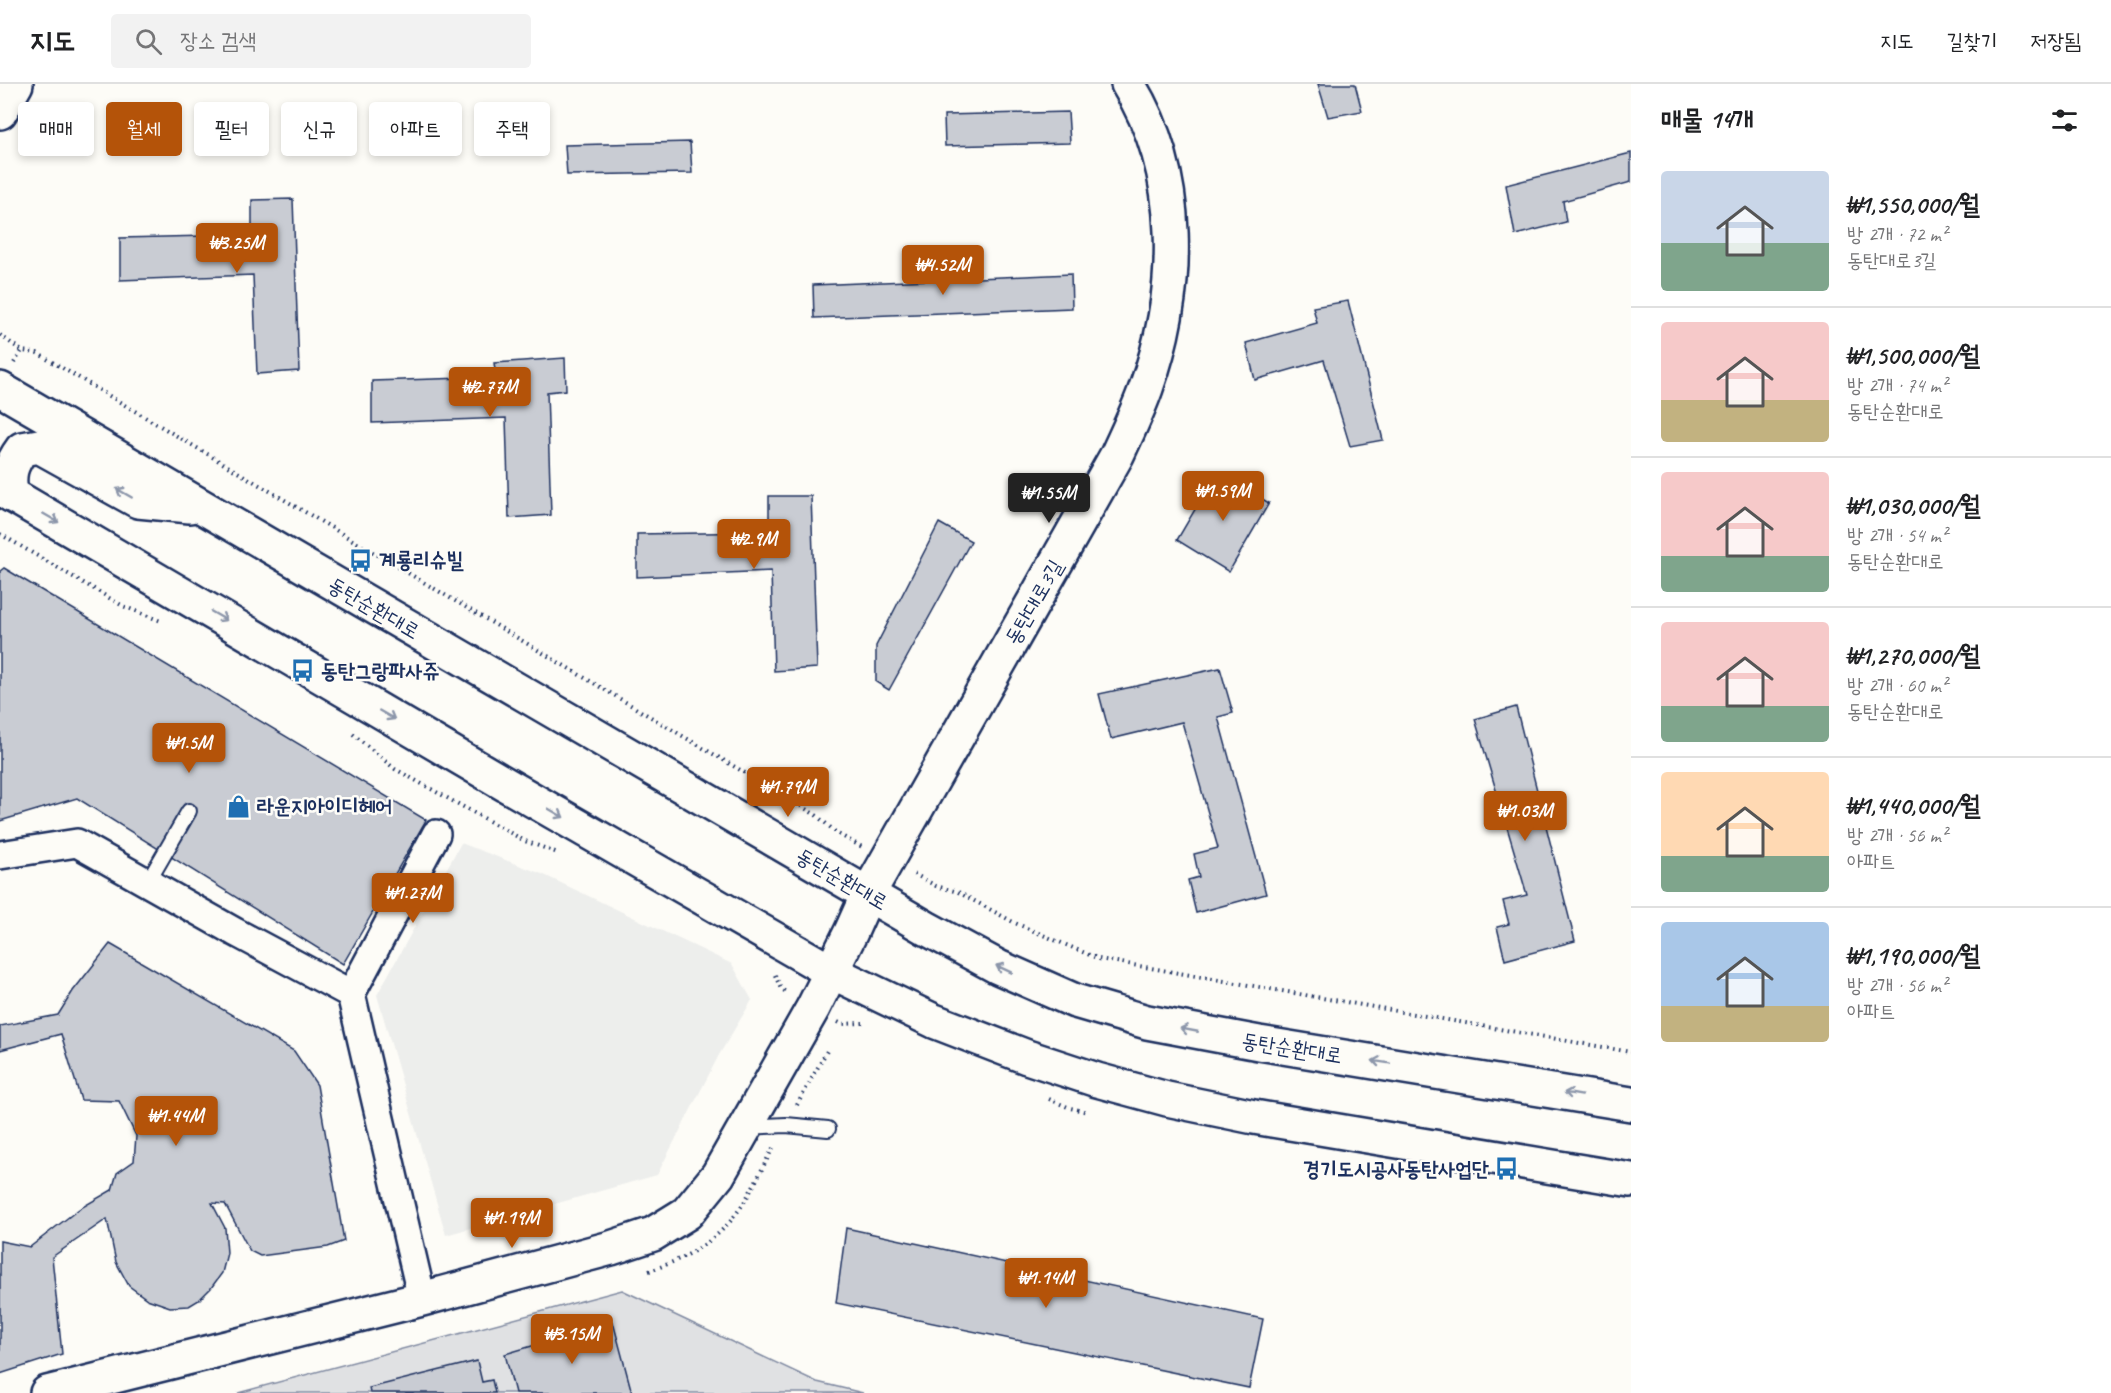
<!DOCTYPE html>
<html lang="ko">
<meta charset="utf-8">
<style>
:root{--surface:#fff;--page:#f2f2f2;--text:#202124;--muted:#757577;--line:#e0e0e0;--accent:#b45309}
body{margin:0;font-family:Caveat,"Poor Story",sans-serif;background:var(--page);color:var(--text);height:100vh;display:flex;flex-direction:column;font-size:22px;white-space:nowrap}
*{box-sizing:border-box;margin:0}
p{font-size:20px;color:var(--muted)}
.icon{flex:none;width:33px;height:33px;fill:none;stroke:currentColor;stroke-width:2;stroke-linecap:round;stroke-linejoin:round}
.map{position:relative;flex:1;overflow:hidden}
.drawer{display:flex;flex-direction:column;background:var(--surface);width:480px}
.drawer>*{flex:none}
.guide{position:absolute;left:18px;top:18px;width:570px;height:54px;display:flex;gap:12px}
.price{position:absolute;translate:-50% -51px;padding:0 14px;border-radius:6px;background:var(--accent);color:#fff;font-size:20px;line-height:39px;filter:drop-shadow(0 2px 3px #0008)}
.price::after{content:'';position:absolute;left:50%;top:36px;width:18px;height:14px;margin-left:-9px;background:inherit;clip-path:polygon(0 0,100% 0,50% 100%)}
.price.selected{background:#222;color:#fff}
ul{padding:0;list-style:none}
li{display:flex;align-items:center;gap:18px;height:150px;padding:0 30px}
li+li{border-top:2px solid var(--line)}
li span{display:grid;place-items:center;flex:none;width:168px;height:120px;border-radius:6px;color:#555}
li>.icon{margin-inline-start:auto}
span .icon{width:72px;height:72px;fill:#fffc;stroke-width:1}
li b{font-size:26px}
h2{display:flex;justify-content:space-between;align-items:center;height:72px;padding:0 30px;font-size:26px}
.chip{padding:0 21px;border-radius:6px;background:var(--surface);box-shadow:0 3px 9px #0003;font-size:21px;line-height:54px}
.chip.selected{background:var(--accent);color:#fff}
header{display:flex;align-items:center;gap:36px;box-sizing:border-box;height:84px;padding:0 30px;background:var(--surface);border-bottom:2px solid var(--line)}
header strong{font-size:28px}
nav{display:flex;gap:33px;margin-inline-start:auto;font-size:21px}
.search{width:420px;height:54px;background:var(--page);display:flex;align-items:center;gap:15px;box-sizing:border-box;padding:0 21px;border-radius:6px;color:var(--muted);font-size:22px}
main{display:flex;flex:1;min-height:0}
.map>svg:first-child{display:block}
</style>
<header>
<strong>지도</strong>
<div class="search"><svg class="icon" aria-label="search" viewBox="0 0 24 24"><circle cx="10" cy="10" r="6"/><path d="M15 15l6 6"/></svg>장소 검색</div>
<nav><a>지도</a><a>길찾기</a><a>저장됨</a></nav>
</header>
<main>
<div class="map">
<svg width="1631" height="1309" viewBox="0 0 1631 1309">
<rect width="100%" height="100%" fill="#fdfcf7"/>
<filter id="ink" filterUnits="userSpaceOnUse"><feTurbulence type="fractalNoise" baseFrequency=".0167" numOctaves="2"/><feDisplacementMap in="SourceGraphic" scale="12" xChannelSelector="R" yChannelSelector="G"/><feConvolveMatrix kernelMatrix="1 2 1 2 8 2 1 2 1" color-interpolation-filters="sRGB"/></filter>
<g filter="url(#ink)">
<!-- built -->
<path fill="#edeeec" d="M 461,759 L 542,790 L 732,880 L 752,916 L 719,971 L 657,1091 L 446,1151 L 377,911 Z"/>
<!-- green -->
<path fill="#e0e1e3" stroke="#7e88a0" stroke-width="1.5" d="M 622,1206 L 817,1298 L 863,1309 L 238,1309 Z"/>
<!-- building -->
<g fill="#c9ccd3" stroke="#1b2f5e" stroke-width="1.5">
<path d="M 1318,0 L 1355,0 L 1362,27 L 1328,33 Z"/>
<path d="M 1068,28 L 1070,59 L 945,62 L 944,31 Z"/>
<path d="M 690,58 L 692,89 L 567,91 L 565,61 Z"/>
<path d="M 1631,69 L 1631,98 L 1563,117 L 1566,138 L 1515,151 L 1506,101 Z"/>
<path d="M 293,115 L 299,287 L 257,290 L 253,191 L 120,196 L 120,154 L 252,151 L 252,116 Z"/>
<path d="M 1071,190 L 1072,224 L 814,234 L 813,201 Z"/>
<path d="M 1348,217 L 1383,356 L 1350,362 L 1324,276 L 1255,296 L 1246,259 L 1317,239 L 1313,223 Z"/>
<path d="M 565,274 L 566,306 L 547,308 L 551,431 L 509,434 L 506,334 L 372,339 L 372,297 L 496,293 L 494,279 Z"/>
<path d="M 1217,388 L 1269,419 L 1229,488 L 1177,456 Z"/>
<path d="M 769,412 L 811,412 L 817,584 L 774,587 L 771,487 L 637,493 L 637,450 L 769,448 Z"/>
<path d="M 939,439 L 971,457 L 889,606 L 876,598 L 876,562 Z"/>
<path d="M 4,484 L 426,736 L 343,880 L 77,714 L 0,737 L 0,487 Z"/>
<path d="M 1220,584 L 1233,629 L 1218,633 L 1266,810 L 1196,829 L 1188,796 L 1199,793 L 1194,770 L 1218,764 L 1182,638 L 1111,655 L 1099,610 Z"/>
<path d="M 1516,623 L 1575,857 L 1505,876 L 1497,843 L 1509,840 L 1503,817 L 1527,811 L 1475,635 Z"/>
<path d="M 110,860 L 294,967 L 317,1001 L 344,1157 L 328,1163 L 260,1172 L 250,1167 L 225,1120 L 212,1119 L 225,1144 L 227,1169 L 222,1189 L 211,1204 L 199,1216 L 189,1222 L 170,1223 L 147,1215 L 129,1202 L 116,1178 L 107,1135 L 52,1173 L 62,1270 L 0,1290 L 0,1157 L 30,1163 L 79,1125 L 112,1106 L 117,1089 L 134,1077 L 136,1052 L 119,1017 L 81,1016 L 61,950 L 0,966 L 0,942 L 58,931 L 73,907 Z"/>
<path d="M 846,1144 L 1263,1235 L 1249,1304 L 836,1219 Z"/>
<path d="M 613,1238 L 632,1309 L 515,1309 L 505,1270 Z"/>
<path d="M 477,1277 L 482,1298 L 492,1296 L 495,1309 L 370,1309 L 369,1304 Z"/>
</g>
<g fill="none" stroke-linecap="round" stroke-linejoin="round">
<defs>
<g id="service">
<path d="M 148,798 L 189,727"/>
<path d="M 747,1043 L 786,1041 L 828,1045"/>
</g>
<g id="minor">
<path d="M 0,771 L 77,759 L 235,848 L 351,910 L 422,1215"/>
<path d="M 351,910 L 436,750"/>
</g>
<path id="tertiary" d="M 47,1309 L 422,1215 L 611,1164 L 653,1150 L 687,1129 L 718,1091 L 813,924 L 851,848 L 868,810 L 1117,371 C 1127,349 1138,327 1146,304 C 1181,207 1184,90 1128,0"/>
<g id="secondary">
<path d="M 0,28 L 16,0"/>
<path d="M 0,305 L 926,844 L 998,883 L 1075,917 L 1147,938 L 1259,959 L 1631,1020"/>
<path d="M 0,404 L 505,700 L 830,887 L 934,937 L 1027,973 L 1097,996 L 1167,1015 L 1254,1033 L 1631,1096"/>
<path d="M 11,411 C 8,391 10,381 22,365 L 39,362 L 138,417 L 190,422"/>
</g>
</defs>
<!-- service casing -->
<use href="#service" stroke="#1b2f5e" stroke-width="18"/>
<!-- minor casing -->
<use href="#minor" stroke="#1b2f5e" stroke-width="32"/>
<!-- tertiary casing -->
<use href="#tertiary" stroke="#1b2f5e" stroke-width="38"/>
<!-- secondary casing -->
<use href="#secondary" stroke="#1b2f5e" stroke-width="38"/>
<!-- path -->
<g stroke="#1b2f5e" stroke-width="4" stroke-dasharray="1.5 4.5" stroke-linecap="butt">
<path d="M 0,251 L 22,267 L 37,269 L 816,731 L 838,750 L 862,763"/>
<path d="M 14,279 L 22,267"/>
<path d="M 0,450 L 123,522 L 161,537"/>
<path d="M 353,650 L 395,685 L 525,757 L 558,769"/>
<path d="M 914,790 L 936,802 L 958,808 L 1015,839 L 1099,875 L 1631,968"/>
<path d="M 775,891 L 781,905 L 788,909"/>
<path d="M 838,938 L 842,940 L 863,939"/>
<path d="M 1049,1015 L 1070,1024 L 1088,1028"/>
<path d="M 797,1021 L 828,965"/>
<path d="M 649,1187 C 682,1176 715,1159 736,1130 C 751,1110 762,1084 774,1062"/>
</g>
<!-- service -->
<use href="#service" stroke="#fdfcf7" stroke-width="14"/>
<!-- minor -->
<use href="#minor" stroke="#fdfcf7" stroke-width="27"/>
<!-- tertiary -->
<use href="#tertiary" stroke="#fdfcf7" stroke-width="33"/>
<!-- secondary -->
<use href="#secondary" stroke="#fdfcf7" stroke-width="33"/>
</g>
<!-- one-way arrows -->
<defs><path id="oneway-shaft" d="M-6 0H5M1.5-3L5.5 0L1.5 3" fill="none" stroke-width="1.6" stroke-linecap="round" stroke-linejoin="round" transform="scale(1.5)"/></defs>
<g stroke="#8c96aa">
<use href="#oneway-shaft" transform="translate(124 409) rotate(-150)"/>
<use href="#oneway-shaft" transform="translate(51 434) rotate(30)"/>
<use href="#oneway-shaft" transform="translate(219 532) rotate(30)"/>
<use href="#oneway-shaft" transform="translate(387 631) rotate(30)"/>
<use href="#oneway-shaft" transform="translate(556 729) rotate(30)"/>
<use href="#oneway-shaft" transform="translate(1004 885) rotate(-155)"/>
<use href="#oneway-shaft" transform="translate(1189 946) rotate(-169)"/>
<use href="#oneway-shaft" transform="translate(1381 978) rotate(-171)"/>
<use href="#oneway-shaft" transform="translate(1573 1010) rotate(-170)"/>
</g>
</g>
<!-- icons -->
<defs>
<symbol id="bus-bare" viewBox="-9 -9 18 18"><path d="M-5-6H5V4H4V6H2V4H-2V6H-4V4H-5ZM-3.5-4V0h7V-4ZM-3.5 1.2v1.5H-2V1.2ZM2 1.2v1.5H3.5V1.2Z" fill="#1f6fb2" stroke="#fdfcf7" stroke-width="2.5" paint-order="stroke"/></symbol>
<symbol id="shop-bare" viewBox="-9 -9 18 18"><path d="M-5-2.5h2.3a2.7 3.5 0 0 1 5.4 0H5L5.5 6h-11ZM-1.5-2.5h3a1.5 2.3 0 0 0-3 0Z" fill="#1f6fb2" stroke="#fdfcf7" stroke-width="2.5" paint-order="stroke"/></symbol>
</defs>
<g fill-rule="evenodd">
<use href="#bus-bare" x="344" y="460" width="33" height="33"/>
<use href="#bus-bare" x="286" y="570" width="33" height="33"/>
<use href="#shop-bare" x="222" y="706" width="33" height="33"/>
<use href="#bus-bare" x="1490" y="1068" width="33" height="33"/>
</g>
<g text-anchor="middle" stroke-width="5" stroke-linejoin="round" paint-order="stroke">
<!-- poi labels -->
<g font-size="21" font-weight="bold" fill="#1b2f5e" stroke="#fdfcf7" text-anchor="start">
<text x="379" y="483">계룡리슈빌</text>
<text x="321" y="594">동탄그랑파사쥬</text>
<text x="257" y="729">라운지아이디헤어</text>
<text x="1489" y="1092" text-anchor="end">경기도시공사동탄사업단</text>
</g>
<!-- street labels -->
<g font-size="21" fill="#1b2f5e" stroke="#fdfcf7">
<text transform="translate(1034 518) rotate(-60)" y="7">동탄대로3길</text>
<text transform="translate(374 524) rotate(30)" y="7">동탄순환대로</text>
<text transform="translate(842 795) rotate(30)" y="7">동탄순환대로</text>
<text transform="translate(1292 964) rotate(9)" y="7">동탄순환대로</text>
</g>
</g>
</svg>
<b class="price" style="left:237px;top:190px">₩3.25M</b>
<b class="price" style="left:943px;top:212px">₩4.52M</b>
<b class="price" style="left:490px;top:334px">₩2.77M</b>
<b class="price" style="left:1223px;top:438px">₩1.59M</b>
<b class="price selected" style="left:1049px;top:440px">₩1.55M</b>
<b class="price" style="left:754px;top:486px">₩2.9M</b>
<b class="price" style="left:189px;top:690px">₩1.5M</b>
<b class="price" style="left:788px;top:734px">₩1.79M</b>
<b class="price" style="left:1525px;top:758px">₩1.03M</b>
<b class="price" style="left:413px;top:840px">₩1.27M</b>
<b class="price" style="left:176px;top:1063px">₩1.44M</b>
<b class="price" style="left:512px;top:1165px">₩1.19M</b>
<b class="price" style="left:1046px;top:1225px">₩1.14M</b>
<b class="price" style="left:572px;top:1281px">₩3.15M</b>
<div class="guide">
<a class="chip">매매</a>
<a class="chip selected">월세</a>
<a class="chip">필터</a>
<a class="chip">신규</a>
<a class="chip">아파트</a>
<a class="chip">주택</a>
</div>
</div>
<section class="drawer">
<h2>매물 14개<svg class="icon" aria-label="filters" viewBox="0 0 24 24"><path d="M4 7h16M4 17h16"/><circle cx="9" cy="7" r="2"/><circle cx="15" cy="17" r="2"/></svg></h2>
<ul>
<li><span style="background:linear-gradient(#c9d6e8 60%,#7fa58c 0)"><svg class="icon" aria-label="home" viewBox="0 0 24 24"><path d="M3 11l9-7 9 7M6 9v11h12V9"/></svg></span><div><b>₩1,550,000/월</b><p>방 2개 · 72 m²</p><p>동탄대로3길</p></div></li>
<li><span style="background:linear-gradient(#f6c9c9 65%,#c2b280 0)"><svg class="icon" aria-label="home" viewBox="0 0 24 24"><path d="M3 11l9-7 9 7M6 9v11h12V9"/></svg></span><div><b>₩1,500,000/월</b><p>방 2개 · 74 m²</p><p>동탄순환대로</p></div></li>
<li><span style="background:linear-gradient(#f6c9c9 70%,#7fa58c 0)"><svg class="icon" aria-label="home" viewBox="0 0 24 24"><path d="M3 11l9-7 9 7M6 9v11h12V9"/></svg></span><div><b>₩1,030,000/월</b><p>방 2개 · 54 m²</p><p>동탄순환대로</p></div></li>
<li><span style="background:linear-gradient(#f6c9c9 70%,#7fa58c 0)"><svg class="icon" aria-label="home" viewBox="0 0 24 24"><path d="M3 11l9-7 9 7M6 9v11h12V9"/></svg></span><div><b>₩1,270,000/월</b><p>방 2개 · 60 m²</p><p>동탄순환대로</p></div></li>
<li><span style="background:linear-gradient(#ffd9b3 70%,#7fa58c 0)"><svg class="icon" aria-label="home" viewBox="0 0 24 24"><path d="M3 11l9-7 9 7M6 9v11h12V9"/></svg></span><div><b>₩1,440,000/월</b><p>방 2개 · 56 m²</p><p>아파트</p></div></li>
<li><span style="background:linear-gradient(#a9c7e8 70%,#c2b280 0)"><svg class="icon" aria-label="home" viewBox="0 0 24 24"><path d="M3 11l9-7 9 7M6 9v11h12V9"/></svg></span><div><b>₩1,190,000/월</b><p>방 2개 · 56 m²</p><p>아파트</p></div></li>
</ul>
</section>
</main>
